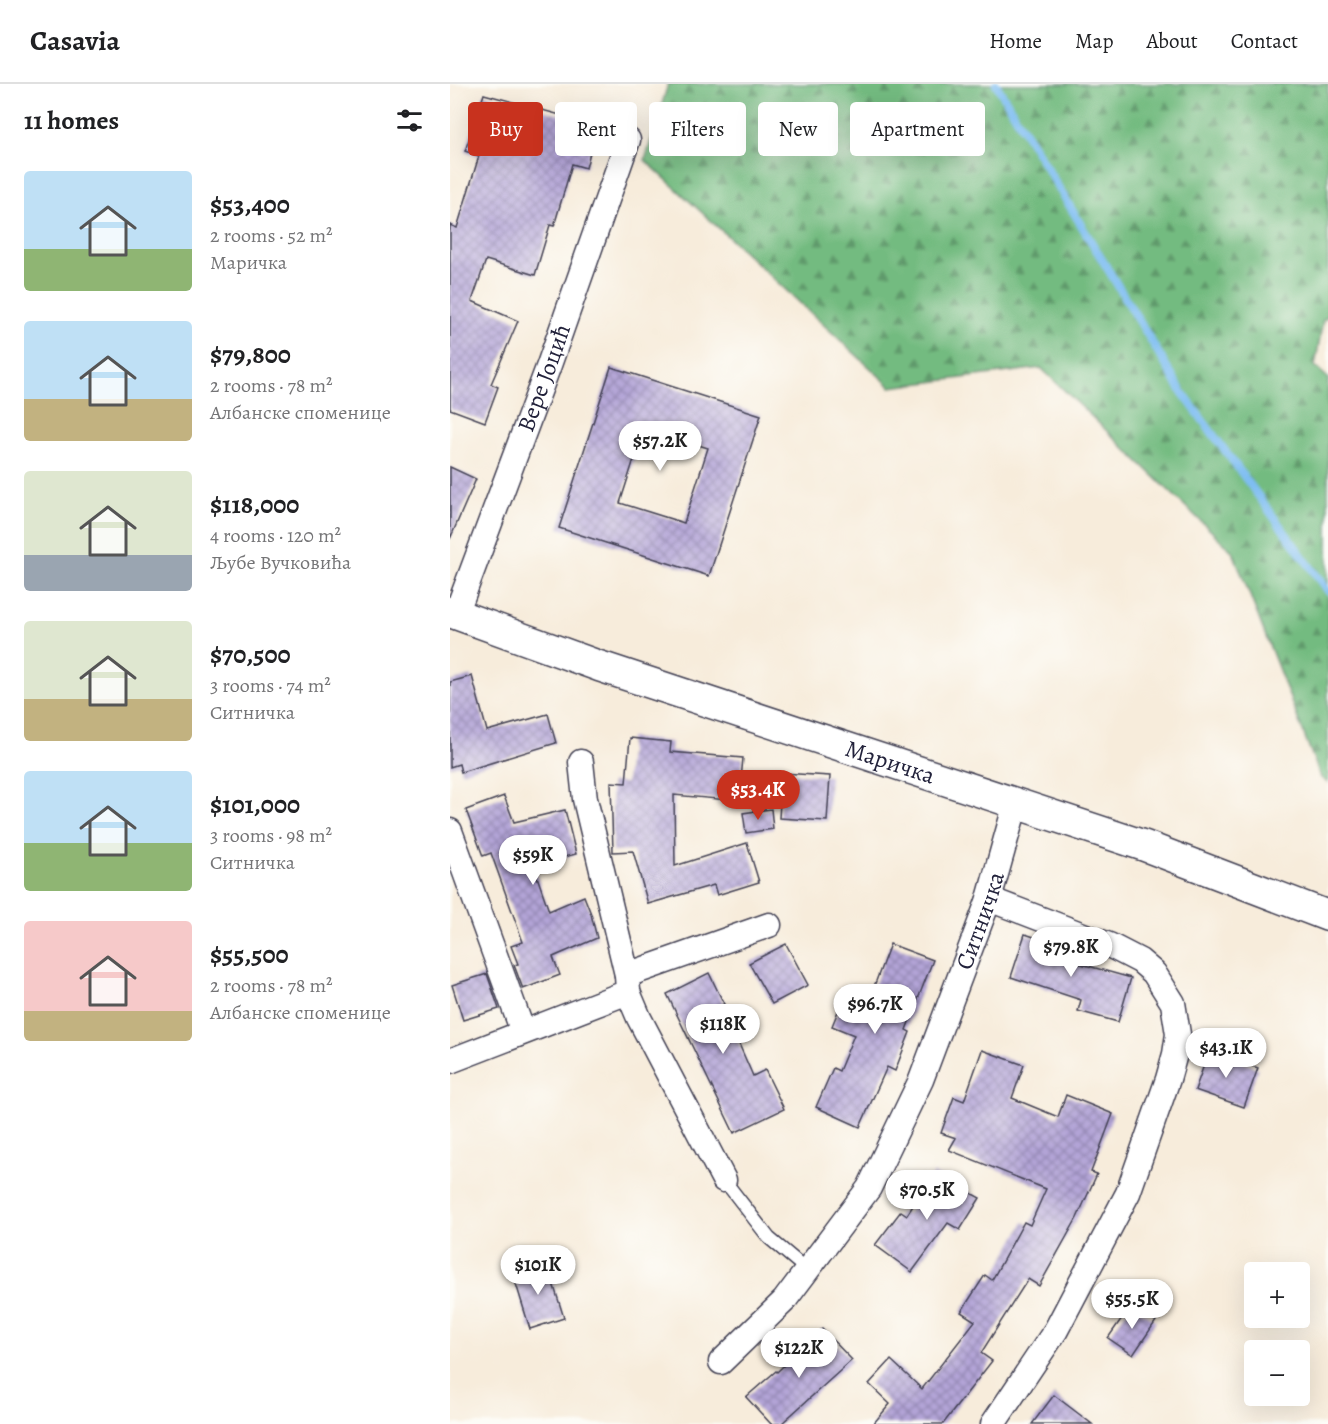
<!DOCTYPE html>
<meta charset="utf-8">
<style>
:root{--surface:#fff;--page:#f2f2f2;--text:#202124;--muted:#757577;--line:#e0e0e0;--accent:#c8321e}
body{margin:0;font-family:Alegreya,serif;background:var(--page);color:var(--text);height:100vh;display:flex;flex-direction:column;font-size:22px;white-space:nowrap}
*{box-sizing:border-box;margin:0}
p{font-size:20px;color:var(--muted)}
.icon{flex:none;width:33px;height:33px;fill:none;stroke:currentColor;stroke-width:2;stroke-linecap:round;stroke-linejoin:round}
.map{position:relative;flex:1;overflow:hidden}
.side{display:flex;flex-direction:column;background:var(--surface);width:450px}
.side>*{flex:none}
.guide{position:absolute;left:18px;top:18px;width:570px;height:54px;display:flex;gap:12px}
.controls{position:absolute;left:794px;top:1178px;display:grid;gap:12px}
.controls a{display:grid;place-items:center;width:66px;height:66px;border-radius:6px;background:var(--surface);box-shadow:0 6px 24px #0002;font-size:30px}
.price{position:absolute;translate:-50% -51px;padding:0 14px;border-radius:21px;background:#fff;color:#222;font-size:20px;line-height:39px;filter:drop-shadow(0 2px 3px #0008)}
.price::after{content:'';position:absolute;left:50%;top:36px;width:18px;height:14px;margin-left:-9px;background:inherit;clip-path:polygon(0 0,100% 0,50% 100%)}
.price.on{background:var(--accent);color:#fff}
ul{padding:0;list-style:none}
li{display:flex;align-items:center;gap:18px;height:150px;padding:0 24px}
li span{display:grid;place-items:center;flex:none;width:168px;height:120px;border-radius:6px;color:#555}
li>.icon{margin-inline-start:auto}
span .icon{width:72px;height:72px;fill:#fffc;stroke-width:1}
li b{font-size:26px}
h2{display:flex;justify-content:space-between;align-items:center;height:72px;padding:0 24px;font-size:26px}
.pill{padding:0 21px;border-radius:6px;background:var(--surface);box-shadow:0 6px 24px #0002;font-size:21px;line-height:54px}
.pill.on{background:var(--accent);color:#fff}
header{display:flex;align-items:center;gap:36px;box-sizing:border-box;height:84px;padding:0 30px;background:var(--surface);border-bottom:2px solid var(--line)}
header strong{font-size:28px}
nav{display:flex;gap:33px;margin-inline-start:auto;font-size:21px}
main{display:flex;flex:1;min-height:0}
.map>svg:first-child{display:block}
</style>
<header>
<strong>Casavia</strong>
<nav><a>Home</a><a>Map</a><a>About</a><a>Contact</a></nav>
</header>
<main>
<section class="side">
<h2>11 homes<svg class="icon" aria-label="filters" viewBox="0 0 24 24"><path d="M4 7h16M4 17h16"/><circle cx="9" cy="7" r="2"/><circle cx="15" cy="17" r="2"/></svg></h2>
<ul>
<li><span style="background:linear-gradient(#bfe0f5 65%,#8fb573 0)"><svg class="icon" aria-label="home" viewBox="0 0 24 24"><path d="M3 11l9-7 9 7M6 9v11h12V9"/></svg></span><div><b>$53,400</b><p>2 rooms · 52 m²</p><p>Маричка</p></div></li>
<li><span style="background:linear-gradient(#bfe0f5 65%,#c2b280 0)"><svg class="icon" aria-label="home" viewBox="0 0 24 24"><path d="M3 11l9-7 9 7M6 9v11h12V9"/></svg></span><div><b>$79,800</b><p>2 rooms · 78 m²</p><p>Албанске споменице</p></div></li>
<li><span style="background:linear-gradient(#dfe7d0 70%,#9aa5b1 0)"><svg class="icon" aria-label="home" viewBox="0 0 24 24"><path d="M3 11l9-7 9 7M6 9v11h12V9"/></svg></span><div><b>$118,000</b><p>4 rooms · 120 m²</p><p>Љубе Вучковића</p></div></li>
<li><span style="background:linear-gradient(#dfe7d0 65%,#c2b280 0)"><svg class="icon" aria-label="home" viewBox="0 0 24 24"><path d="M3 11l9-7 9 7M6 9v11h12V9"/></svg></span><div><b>$70,500</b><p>3 rooms · 74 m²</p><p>Ситничка</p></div></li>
<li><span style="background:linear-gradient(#bfe0f5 60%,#8fb573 0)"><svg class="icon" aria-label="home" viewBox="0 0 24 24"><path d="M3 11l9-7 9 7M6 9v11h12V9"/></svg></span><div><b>$101,000</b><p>3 rooms · 98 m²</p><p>Ситничка</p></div></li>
<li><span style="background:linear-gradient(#f6c9c9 75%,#c2b280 0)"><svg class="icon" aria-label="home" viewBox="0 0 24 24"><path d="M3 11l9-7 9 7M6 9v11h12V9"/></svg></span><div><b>$55,500</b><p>2 rooms · 78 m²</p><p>Албанске споменице</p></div></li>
</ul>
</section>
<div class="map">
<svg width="878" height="1340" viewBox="0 0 878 1340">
<defs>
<pattern id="forest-firs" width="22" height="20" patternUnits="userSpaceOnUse" patternTransform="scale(1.5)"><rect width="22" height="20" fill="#73bb80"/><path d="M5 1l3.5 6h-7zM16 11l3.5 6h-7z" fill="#5e986a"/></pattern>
<pattern id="building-cross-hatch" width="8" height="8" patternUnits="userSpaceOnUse" patternTransform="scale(1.5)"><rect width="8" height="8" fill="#b3a4d7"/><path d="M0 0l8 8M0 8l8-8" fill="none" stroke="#9185b0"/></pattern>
</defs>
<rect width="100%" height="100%" fill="#fdfcf7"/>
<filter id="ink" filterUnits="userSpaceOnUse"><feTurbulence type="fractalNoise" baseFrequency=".0167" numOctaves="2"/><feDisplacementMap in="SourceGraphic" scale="12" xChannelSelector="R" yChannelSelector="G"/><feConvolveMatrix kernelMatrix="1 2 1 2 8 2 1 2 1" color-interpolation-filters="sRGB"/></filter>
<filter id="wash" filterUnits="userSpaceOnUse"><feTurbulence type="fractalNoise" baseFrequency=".008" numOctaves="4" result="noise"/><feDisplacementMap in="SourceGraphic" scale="24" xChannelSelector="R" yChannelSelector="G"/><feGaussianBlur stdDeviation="1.35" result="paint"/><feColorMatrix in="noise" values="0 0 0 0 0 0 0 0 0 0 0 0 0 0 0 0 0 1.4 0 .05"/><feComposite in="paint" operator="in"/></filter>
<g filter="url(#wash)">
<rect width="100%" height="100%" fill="#f7ecdb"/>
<!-- forest -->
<path fill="url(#forest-firs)" stroke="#4a6e5e" stroke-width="1.5" d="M 218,0 L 878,0 L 878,233 L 873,236 L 865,282 L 878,294 L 878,699 L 871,694 L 783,468 L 591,284 L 441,303 L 195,76 Z"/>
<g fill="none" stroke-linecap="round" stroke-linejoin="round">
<!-- stream -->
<path stroke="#7ebdf2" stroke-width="8" d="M 546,0 L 732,308 L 878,507"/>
</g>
<g id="blocks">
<!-- building -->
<g fill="url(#building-cross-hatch)" fill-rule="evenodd">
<path d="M 34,10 L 147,41 L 136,84 L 122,80 L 104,142 L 100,141 L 85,191 L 36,176 L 22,217 L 68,237 L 41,300 L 48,303 L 35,338 L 0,325 L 0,141 L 7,144 L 29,72 L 15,67 Z"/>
<path d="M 161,283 L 311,331 L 259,492 L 109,444 ZM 194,344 L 258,364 L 234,439 L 170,419 Z"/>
<path d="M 0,383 L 26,395 L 0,455 Z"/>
<path d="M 22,592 L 37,647 L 98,630 L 106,659 L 11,688 L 9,680 L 0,683 L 0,598 Z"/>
<path d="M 180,654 L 221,658 L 220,668 L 293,674 L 289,717 L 224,711 L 225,782 L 297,759 L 309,798 L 267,811 L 264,801 L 198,820 L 183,767 L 163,768 L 161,698 L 176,699 Z"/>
<path d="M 332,689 L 380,692 L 377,737 L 329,734 Z"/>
<path d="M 54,712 L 64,738 L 115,726 L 126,770 L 83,781 L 99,827 L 134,812 L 141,830 L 147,854 L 103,873 L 110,891 L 73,905 L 64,881 L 68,880 L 61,862 L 73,858 L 41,769 L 33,772 L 16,726 Z"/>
<path d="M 321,725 L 323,745 L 296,749 L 293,729 Z"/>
<path d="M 575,850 L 627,867 L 624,878 L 681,894 L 668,938 L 628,927 L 631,916 L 561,893 Z"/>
<path d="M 336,860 L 358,901 L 322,920 L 299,879 Z"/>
<path d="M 440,860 L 483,876 L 456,946 L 460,948 L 445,987 L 437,983 L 410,1043 L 366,1023 L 383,984 L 389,987 L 404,951 L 382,942 L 391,920 L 414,929 Z"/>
<path d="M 259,889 L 274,920 L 272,921 L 303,992 L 315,986 L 334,1025 L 284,1049 L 217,910 Z"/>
<path d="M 37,890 L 49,925 L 13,936 L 2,901 Z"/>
<path d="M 532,966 L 574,981 L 562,1014 L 608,1033 L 616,1011 L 663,1030 L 641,1088 L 647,1090 L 627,1134 L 589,1202 L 578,1195 L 531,1269 L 542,1277 L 493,1340 L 423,1340 L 440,1320 L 419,1300 L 441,1276 L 472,1305 L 525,1237 L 511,1228 L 535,1191 L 542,1196 L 574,1138 L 580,1141 L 596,1105 L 499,1066 L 506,1054 L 491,1049 L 504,1013 L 514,1017 Z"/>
<path d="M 759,967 L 808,984 L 794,1023 L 745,1006 Z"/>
<path d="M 484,1089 L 530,1114 L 510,1146 L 498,1139 L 462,1188 L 425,1161 L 451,1127 L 457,1131 Z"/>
<path d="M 97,1180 L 114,1234 L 80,1245 L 63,1190 Z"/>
<path d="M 681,1221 L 706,1237 L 683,1271 L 658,1254 Z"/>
<path d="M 372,1245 L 402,1276 L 331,1340 L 321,1340 L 296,1313 L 326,1287 L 327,1288 Z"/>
<path d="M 604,1311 L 642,1340 L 582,1340 Z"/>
</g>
</g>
</g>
<g filter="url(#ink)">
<use href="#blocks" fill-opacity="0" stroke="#424053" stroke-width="1.5"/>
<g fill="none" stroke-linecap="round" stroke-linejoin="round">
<defs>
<path id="service" d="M 274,1096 L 319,1154 L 357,1186"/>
<g id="minor">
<path id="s1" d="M 6,530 L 99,281 L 178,56"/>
<path d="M 131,678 L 135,715 L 177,891"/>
<path d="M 0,747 L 73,948"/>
<path d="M 539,815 L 659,861 L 690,877 L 704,889 L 723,919 L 728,950 L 725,970 L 718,995 L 678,1109 L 606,1246 L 543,1340"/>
<path d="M 178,908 L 189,934 L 274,1096"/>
<path d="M 0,977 L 178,908 L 177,891 L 319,841"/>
<path id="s2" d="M 271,1278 L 334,1217 L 419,1104 L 471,996 L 539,815 L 566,719"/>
</g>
<g id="tertiary">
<path id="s3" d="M 0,528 L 149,582 L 695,762 L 878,832"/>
</g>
</defs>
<!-- service casing -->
<use href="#service" stroke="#424053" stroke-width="15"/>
<!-- minor casing -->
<use href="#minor" stroke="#424053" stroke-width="27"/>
<!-- tertiary casing -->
<use href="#tertiary" stroke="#424053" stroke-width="33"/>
<!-- service -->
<use href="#service" stroke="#fff" stroke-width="12"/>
<!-- minor -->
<use href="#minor" stroke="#fff" stroke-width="24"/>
<!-- tertiary -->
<use href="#tertiary" stroke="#fff" stroke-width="30"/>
</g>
</g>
<g text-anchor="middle" stroke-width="4.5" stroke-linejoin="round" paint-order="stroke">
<!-- street labels -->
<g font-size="24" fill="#22223b" stroke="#fdfcf7">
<text dy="8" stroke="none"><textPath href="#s1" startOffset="252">Вере Јоцић</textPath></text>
<text dy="8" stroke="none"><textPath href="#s3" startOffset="465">Маричка</textPath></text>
<text dy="8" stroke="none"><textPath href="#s2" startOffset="519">Ситничка</textPath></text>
</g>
</g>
</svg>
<div class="controls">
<a>+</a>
<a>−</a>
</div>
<b class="price" style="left:210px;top:388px">$57.2K</b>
<b class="price on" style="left:308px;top:737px">$53.4K</b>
<b class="price" style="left:83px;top:802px">$59K</b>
<b class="price" style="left:621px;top:894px">$79.8K</b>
<b class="price" style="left:425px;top:951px">$96.7K</b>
<b class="price" style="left:273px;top:971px">$118K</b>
<b class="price" style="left:776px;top:995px">$43.1K</b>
<b class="price" style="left:477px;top:1137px">$70.5K</b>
<b class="price" style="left:88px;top:1212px">$101K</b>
<b class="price" style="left:682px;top:1246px">$55.5K</b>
<b class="price" style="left:349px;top:1295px">$122K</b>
<div class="guide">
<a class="pill on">Buy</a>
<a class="pill">Rent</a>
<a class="pill">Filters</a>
<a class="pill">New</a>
<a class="pill">Apartment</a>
</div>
</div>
</main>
